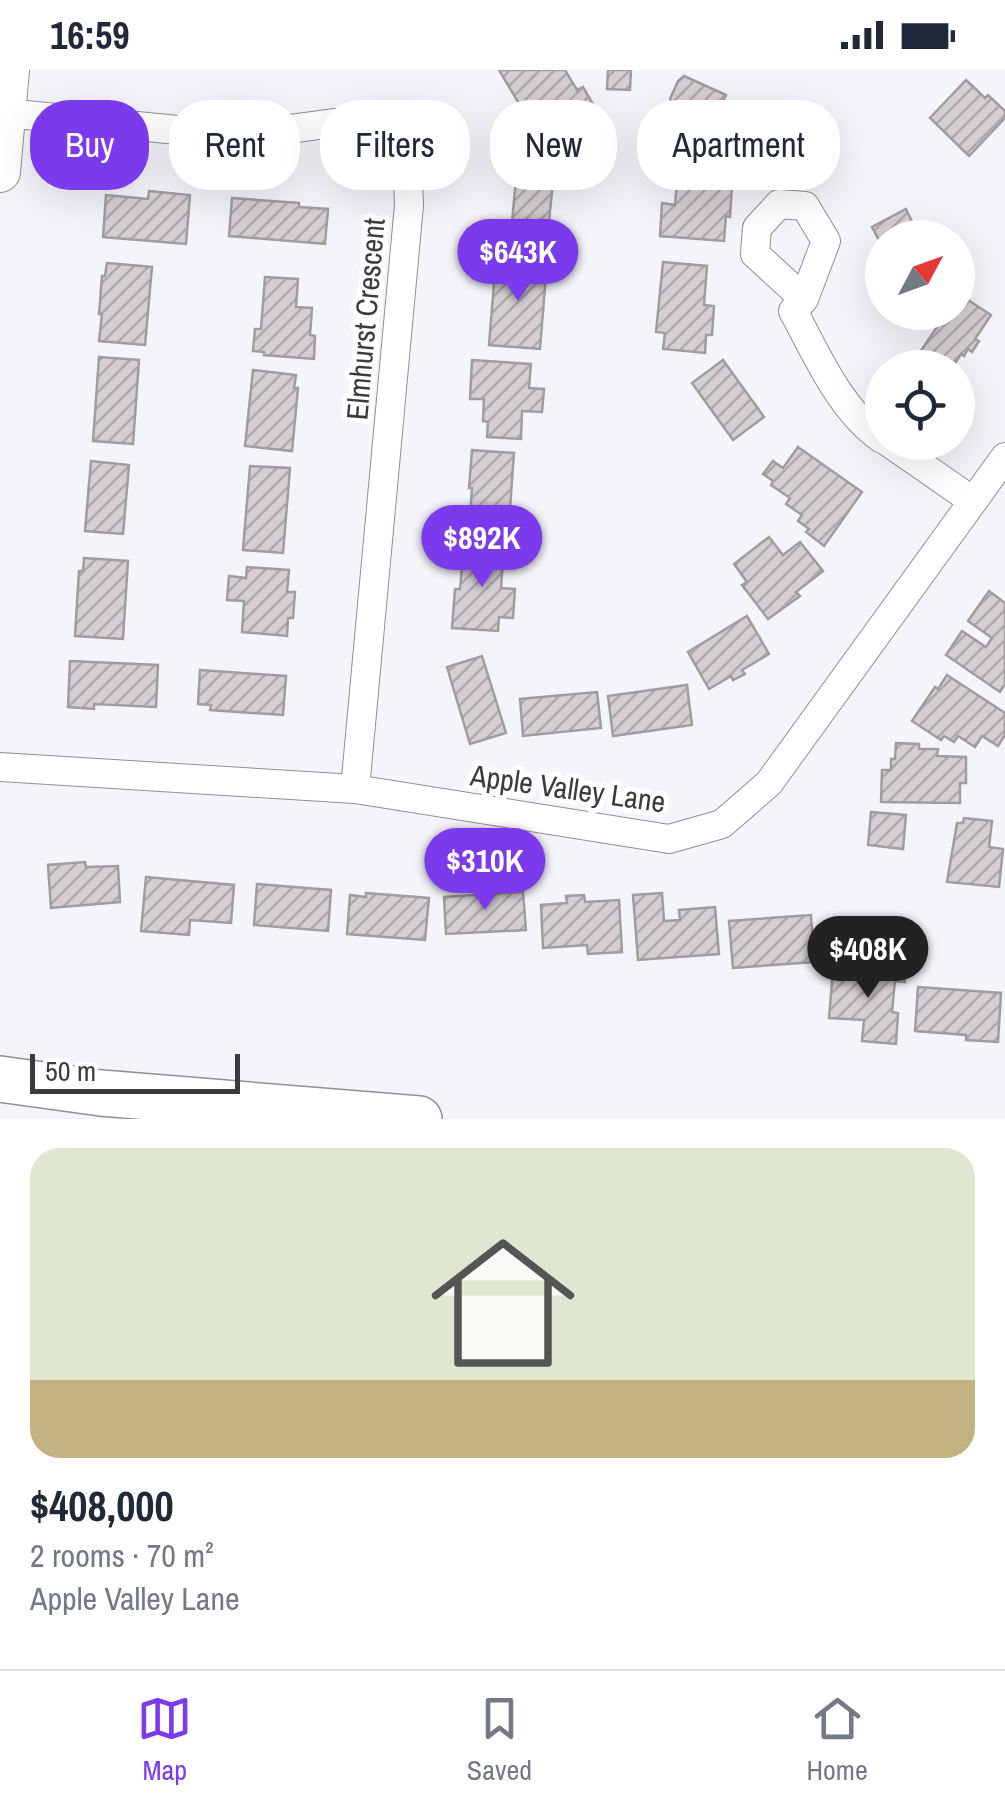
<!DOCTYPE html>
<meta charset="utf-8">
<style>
:root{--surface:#fff;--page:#f6f6f7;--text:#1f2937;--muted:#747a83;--line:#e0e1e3;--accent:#7c3aed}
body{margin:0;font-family:"Archivo Narrow",sans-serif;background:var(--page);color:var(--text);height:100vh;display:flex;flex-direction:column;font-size:38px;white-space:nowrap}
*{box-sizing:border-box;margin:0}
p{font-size:32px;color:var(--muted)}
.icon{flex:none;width:55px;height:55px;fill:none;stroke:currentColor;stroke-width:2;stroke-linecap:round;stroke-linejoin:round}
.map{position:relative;height:1049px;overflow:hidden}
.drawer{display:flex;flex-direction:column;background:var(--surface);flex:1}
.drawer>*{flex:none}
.hud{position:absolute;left:30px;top:30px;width:945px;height:90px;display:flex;gap:20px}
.needle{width:65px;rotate:49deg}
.buttons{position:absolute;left:865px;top:150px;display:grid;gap:20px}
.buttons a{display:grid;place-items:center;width:110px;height:110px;border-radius:50%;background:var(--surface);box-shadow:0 10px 40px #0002;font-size:50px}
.scale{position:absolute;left:30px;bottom:25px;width:210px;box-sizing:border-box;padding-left:10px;border:5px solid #3a3b3d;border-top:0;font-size:28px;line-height:35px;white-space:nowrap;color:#3a3b3d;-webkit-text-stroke:8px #fff;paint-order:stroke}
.price{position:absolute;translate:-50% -85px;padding:0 22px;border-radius:35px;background:var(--accent);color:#fff;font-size:32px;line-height:65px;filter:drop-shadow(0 2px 5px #0008)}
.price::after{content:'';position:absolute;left:50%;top:60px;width:30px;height:22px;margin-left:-15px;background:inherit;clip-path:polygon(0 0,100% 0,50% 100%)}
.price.active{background:#222;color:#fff}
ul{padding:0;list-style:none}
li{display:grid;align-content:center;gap:20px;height:530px;padding:0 30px}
li span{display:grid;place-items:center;height:310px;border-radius:30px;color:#555}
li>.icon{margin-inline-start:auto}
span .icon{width:180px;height:180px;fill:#fffc;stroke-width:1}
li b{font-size:42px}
.tag{padding:0 35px;border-radius:40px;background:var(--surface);box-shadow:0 10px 40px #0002;font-size:35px;line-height:90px}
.tag.active{background:var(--accent);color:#fff}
.status{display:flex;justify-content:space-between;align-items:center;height:70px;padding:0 50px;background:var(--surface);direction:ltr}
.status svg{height:28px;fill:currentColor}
.tabs{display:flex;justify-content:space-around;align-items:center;height:140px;border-top:2px solid var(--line);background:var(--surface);font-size:28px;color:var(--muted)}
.tabs a{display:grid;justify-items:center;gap:5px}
.tabs .active{color:var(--accent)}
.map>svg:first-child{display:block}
</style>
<div class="status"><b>16:59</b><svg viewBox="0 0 49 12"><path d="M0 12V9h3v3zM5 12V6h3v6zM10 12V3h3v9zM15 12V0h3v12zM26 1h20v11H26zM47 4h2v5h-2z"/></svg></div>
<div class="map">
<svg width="1005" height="1049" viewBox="0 0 1005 1049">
<defs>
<pattern id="building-hatch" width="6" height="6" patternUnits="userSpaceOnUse" patternTransform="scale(2.5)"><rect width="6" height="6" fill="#d5cfd4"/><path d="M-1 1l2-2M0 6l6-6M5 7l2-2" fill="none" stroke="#aea9ad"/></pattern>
</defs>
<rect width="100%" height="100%" fill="#f4f5fb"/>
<!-- building -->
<g fill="url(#building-hatch)" stroke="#a19ca0" stroke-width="2.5">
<path d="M 499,0 L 565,0 L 577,20 L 583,17 L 594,36 L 534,72 L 518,46 L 524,42 Z"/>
<path d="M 608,0 L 631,0 L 630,20 L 607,19 Z"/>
<path d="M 684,6 L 726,25 L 702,79 L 669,63 L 671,58 L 667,56 L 670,49 L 668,44 L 672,34 L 670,29 L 678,11 Z"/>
<path d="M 966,10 L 985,28 L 988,25 L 1005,41 L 1005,48 L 969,86 L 930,48 Z"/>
<path d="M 516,108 L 553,112 L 546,180 L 510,176 Z"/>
<path d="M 677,112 L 732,116 L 730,147 L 726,146 L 724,171 L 660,166 L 662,133 L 675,135 Z"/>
<path d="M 149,121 L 190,125 L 186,174 L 103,167 L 106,125 L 148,129 Z"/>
<path d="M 232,128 L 299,133 L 299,137 L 328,139 L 325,174 L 229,166 Z"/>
<path d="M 906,139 L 920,168 L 882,168 L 882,176 L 872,157 Z"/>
<path d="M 496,188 L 547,192 L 540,279 L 489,275 Z"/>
<path d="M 663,192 L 707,196 L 704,235 L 714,236 L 712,265 L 706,265 L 705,283 L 663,279 L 665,263 L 656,262 Z"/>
<path d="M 107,193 L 152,197 L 145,275 L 99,271 L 102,244 L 99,244 L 102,206 L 105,206 Z"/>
<path d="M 265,207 L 298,209 L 296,237 L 312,238 L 310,265 L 315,266 L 314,289 L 264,285 L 264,282 L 253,281 L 255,259 L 261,259 Z"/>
<path d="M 959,224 L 991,245 L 975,269 L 979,271 L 972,282 L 968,279 L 964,286 L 961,284 L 952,298 L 930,298 L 916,288 L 947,242 L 958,242 Z"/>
<path d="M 99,287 L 139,290 L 133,374 L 93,371 Z"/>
<path d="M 472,290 L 531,294 L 529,318 L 544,319 L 542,342 L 522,341 L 521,369 L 487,367 L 488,352 L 483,351 L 484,329 L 470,329 Z"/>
<path d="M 723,290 L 764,347 L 733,370 L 692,313 Z"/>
<path d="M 253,300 L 296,305 L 294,318 L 298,318 L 292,381 L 245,376 Z"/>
<path d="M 798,377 L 862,422 L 824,476 L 806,462 L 809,459 L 798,451 L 802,445 L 786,434 L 790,428 L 771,415 L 773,411 L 763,404 L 773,391 L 783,398 Z"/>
<path d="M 472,380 L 514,383 L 508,466 L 473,464 L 474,448 L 470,448 L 472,418 L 469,418 Z"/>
<path d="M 91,391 L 129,395 L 123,464 L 85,461 Z"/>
<path d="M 250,396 L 290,398 L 283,483 L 243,480 Z"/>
<path d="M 769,467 L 783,485 L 800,472 L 823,501 L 796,522 L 800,526 L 768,549 L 742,515 L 747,512 L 734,494 Z"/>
<path d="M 464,474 L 504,477 L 501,518 L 515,519 L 513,548 L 499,547 L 498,561 L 452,558 L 455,519 L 460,519 Z"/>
<path d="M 84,488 L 128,491 L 123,569 L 75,566 L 79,501 L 83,501 Z"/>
<path d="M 247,497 L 289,500 L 287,522 L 295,522 L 293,548 L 288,548 L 287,566 L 242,562 L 244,531 L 227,530 L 229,506 L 246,508 Z"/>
<path d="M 989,521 L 1005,533 L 1005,614 L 1000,622 L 946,585 L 962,561 L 986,577 L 992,568 L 968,551 Z"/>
<path d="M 747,546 L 769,584 L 742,600 L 745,604 L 733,610 L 731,606 L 709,619 L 688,582 Z"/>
<path d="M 482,586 L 506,663 L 470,674 L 447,597 Z"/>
<path d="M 70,591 L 158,595 L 156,637 L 94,634 L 94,639 L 68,637 Z"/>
<path d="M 200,600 L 286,606 L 283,645 L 210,640 L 211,635 L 198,634 Z"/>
<path d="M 947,605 L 1005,643 L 1005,665 L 998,676 L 982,666 L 975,677 L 958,666 L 954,672 L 944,666 L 941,670 L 912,651 L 935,617 L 938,619 Z"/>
<path d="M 687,615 L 692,655 L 613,666 L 608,626 Z"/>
<path d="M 597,622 L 601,658 L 523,666 L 520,629 Z"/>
<path d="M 896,673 L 919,674 L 919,679 L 938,679 L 937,686 L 966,687 L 966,713 L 960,713 L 960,733 L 881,732 L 882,700 L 891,700 L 891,689 L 895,689 Z"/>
<path d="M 871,742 L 906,745 L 903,779 L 868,775 Z"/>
<path d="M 964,748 L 992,751 L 989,777 L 1003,779 L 999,817 L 947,812 L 957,753 L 963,753 Z"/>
<path d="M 85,792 L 86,797 L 118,796 L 120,832 L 51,838 L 48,795 Z"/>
<path d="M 146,807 L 234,815 L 231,853 L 190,850 L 189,865 L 141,861 Z"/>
<path d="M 257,814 L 331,820 L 328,861 L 254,855 Z"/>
<path d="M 523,822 L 526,860 L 446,864 L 444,827 Z"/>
<path d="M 366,823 L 429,828 L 425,870 L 347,864 L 350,825 L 366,827 Z"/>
<path d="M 662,823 L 664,851 L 680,850 L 679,840 L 715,837 L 719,884 L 638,890 L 633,825 Z"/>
<path d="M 584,825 L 585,832 L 619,830 L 622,882 L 588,884 L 587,875 L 543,878 L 541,835 L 567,833 L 566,826 Z"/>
<path d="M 811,845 L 814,892 L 733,898 L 729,851 Z"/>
<path d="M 873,895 L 905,898 L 905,912 L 895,911 L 892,942 L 898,943 L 896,974 L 862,971 L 864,950 L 829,948 L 833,900 L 872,903 Z"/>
<path d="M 918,917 L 1001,923 L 998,972 L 966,970 L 966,965 L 915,961 Z"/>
</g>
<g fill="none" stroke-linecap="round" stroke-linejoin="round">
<defs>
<g id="minor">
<path d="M 6,43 L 238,66 L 334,53 L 384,52 L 407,83 L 409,135 L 355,719"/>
<path d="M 804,229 L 755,184 L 757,158 L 779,134 L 805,136 L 826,171 L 804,229 L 793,241 C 817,285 840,340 882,369"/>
<path d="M 888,372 L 973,431"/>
<path d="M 0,697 L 355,719 L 669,769 L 722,754 L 769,713 L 1005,387"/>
</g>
<path id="secondary" d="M 0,102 L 9,0"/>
<path id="primary" d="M 0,1009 L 101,1023 L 419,1049"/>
</defs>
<!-- minor casing -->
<use href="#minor" stroke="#8e9095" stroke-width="30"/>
<!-- secondary casing -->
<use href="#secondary" stroke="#8e9095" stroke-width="42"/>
<!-- primary casing -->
<use href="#primary" stroke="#8e9095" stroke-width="48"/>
<!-- minor -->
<use href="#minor" stroke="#fff" stroke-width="28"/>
<!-- secondary -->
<use href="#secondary" stroke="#fff" stroke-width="40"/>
<!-- primary -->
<use href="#primary" stroke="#fff" stroke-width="45"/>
</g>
<g text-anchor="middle" stroke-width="10" stroke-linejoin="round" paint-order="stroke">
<!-- street labels -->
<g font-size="30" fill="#3a3b3d" stroke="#fff">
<text transform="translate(366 249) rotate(-85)" y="10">Elmhurst Crescent</text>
<text transform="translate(568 719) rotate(8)" y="10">Apple Valley Lane</text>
</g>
</g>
</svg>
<div class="buttons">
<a><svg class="needle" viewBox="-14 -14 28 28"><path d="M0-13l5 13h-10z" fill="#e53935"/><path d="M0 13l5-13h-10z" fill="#747a83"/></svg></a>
<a><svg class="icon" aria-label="locate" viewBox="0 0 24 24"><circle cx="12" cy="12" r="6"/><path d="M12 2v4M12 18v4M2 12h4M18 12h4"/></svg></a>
</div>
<div class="scale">50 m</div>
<b class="price" style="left:518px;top:234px">$643K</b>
<b class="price" style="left:482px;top:520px">$892K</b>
<b class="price" style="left:485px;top:843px">$310K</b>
<b class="price active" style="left:868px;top:931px">$408K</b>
<div class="hud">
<a class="tag active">Buy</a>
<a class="tag">Rent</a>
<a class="tag">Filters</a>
<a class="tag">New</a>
<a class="tag">Apartment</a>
</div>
</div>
<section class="drawer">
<ul>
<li><span style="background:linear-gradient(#dfe7d0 75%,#c2b280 0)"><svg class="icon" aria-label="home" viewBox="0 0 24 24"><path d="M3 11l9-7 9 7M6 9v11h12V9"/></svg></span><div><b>$408,000</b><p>2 rooms · 70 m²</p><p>Apple Valley Lane</p></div></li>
</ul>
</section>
<nav class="tabs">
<a class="active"><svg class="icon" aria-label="map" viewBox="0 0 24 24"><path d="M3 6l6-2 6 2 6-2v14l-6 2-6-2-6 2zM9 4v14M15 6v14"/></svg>Map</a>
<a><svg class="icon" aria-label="saved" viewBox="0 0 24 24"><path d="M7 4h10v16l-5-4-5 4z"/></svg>Saved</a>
<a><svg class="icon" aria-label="home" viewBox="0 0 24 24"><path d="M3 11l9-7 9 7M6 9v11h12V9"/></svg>Home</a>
</nav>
